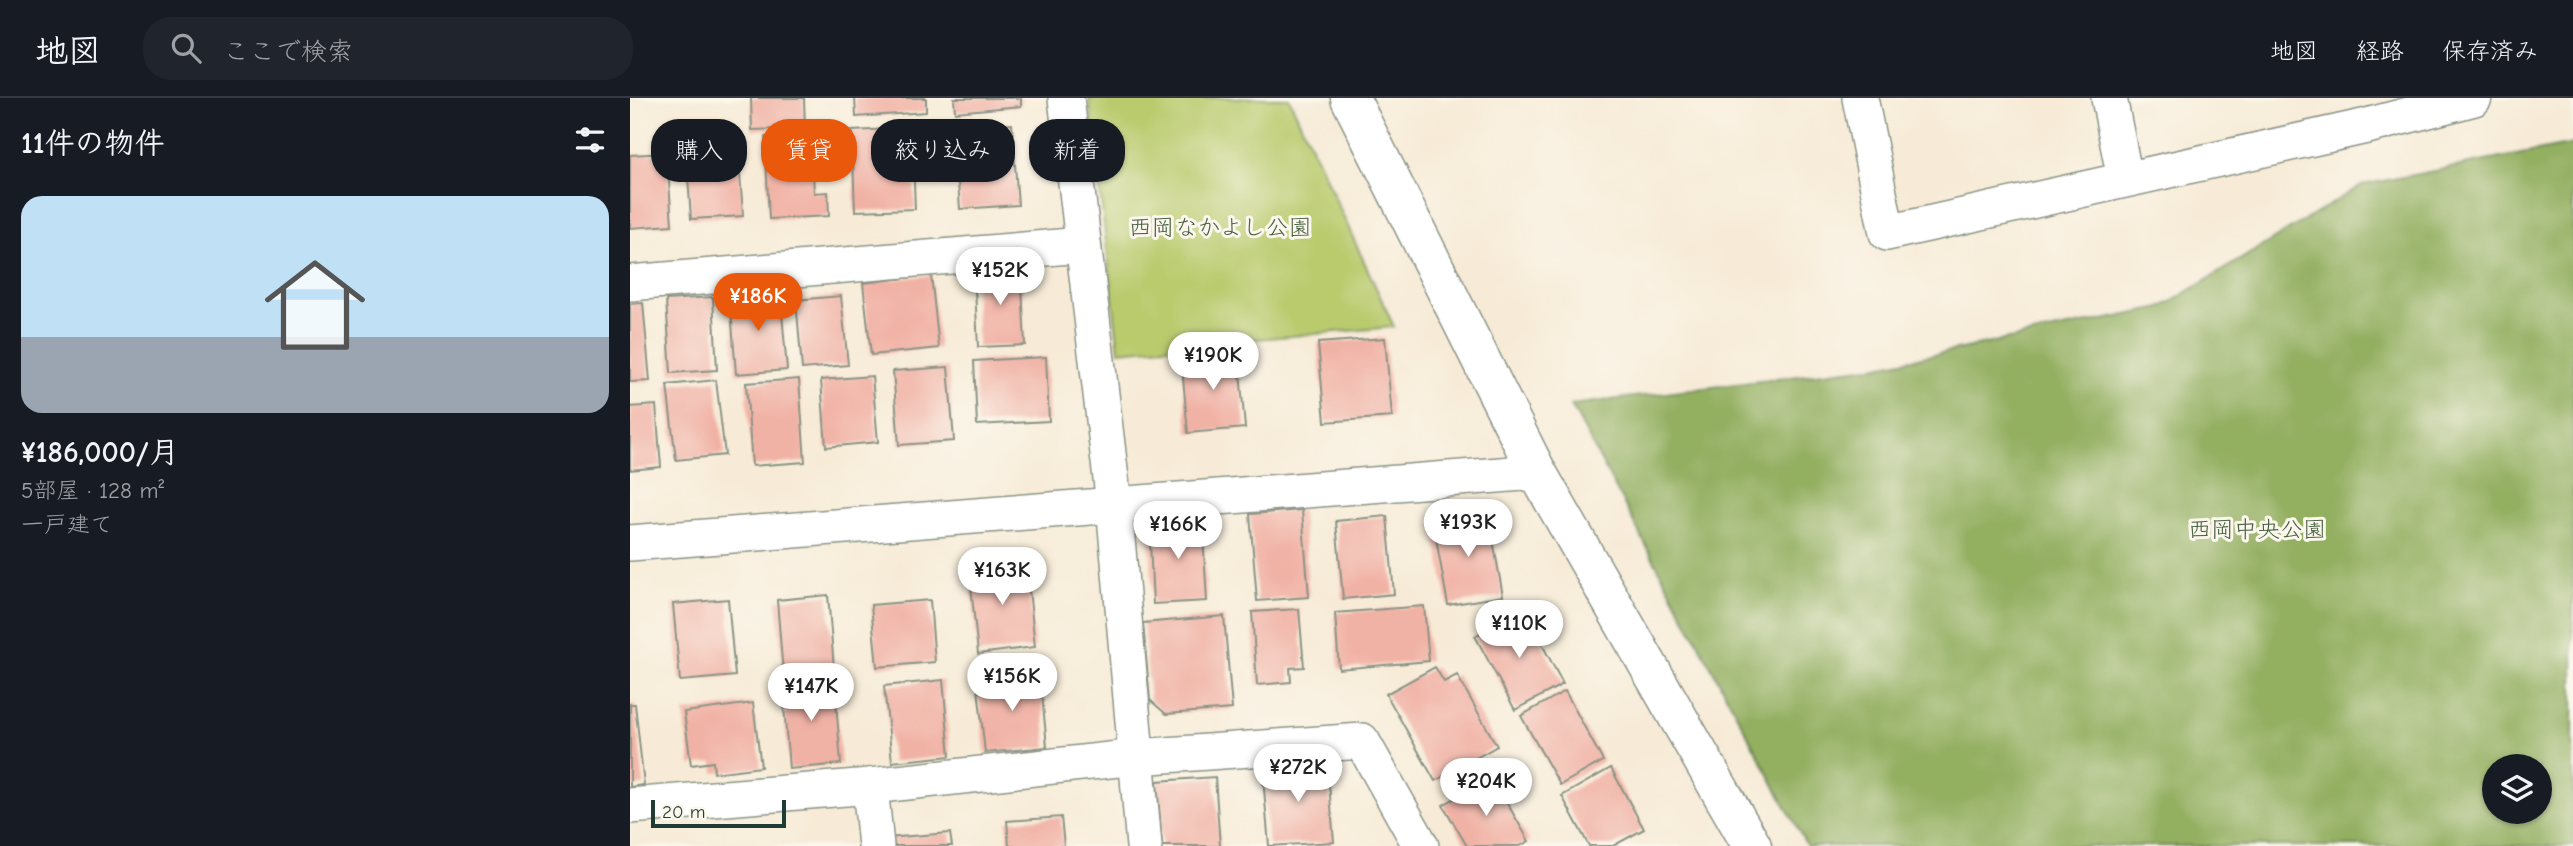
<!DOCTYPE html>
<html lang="ja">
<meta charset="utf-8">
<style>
:root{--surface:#171b24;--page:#20242c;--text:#f1f3f6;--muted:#9ea1a6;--line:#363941;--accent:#ea580c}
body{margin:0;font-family:"Comic Neue","Klee One",sans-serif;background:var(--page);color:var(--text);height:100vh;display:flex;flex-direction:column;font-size:26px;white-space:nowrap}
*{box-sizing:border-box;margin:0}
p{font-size:23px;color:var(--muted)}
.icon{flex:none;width:38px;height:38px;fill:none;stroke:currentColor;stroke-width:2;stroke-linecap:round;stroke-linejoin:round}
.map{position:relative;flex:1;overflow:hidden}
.panel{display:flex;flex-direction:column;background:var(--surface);width:630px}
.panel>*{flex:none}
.guide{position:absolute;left:21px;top:21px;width:665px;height:63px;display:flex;gap:14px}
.tools{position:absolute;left:1852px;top:656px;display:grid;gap:14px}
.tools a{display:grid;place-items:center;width:70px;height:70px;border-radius:50%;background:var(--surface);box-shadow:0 2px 5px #0004;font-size:35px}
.scale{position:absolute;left:21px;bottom:18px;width:135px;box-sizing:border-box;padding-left:7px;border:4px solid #1f3d34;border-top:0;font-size:19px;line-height:24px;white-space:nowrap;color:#1f3d34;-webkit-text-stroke:5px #fbf7ec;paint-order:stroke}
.price{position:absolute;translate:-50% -60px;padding:0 16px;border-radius:24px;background:#fff;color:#222;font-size:23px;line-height:46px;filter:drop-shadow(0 2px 4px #0008)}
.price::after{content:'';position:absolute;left:50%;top:42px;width:21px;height:16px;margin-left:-10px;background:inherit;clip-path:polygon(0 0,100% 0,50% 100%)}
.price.current{background:var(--accent);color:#fff}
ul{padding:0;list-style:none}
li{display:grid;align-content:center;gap:14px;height:371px;padding:0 21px}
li+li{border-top:2px solid var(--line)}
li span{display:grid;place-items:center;height:217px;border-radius:21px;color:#555}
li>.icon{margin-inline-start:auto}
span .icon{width:126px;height:126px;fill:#fffc;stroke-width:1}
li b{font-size:30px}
h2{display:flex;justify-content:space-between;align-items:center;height:84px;padding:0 21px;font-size:30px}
.pill{padding:0 24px;border-radius:28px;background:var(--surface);box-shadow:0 2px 5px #0004;font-size:24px;line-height:63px}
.pill.current{background:var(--accent);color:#fff}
header{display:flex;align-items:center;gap:42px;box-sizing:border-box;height:98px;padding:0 35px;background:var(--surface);border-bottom:2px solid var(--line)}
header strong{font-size:33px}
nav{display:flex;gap:38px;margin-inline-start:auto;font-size:24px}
.search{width:490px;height:63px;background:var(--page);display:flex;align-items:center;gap:18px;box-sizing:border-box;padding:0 24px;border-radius:28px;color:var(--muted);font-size:26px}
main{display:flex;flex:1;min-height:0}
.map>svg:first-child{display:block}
</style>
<header>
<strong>地図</strong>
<div class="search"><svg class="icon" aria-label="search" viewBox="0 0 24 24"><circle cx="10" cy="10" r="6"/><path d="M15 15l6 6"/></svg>ここで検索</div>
<nav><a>地図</a><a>経路</a><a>保存済み</a></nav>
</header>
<main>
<section class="panel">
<h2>11件の物件<svg class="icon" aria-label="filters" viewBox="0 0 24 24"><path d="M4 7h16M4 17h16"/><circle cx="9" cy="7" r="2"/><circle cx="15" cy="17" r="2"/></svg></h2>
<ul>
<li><span style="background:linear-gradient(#bfe0f5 65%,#9aa5b1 0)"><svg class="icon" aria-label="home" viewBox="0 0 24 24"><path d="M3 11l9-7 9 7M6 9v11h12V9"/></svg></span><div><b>¥186,000/月</b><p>5部屋 · 128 m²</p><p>一戸建て</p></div></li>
</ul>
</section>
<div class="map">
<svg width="1943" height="748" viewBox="0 0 1943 748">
<rect width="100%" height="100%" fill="#fbf7ec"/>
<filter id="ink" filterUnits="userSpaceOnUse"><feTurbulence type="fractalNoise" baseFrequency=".0143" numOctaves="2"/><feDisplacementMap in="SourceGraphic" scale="14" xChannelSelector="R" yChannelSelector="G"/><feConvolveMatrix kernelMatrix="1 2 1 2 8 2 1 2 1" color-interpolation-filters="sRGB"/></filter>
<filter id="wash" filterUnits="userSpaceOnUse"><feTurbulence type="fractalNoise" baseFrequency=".00686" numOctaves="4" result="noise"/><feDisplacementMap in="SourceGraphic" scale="28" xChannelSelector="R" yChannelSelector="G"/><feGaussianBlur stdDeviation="1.57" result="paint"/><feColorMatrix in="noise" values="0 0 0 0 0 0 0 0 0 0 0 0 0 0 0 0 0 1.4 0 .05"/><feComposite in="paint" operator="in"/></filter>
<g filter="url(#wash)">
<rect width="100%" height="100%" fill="#f7ebd7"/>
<!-- green -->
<path fill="#bacb6e" stroke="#6c8451" stroke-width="2" d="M 459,0 L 659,0 L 764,229 L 489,253 Z"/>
<!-- forest -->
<path fill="#93af61" stroke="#59764a" stroke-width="2" fill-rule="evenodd" d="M 1943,46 L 1943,748 L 1177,748 L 941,307 L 1248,268 L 1531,210 L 1732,87 ZM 1864,668 L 1909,668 L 1909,714 L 1864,714 Z"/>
<g id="blocks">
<!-- building -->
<g fill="#f1b2a6">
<path d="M 121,0 L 174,0 L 175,30 L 122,32 Z"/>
<path d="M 225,0 L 296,0 L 296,14 L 226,19 Z"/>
<path d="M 324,0 L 391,0 L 391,8 L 325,14 Z"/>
<path d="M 382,26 L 388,107 L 330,111 L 324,31 Z"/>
<path d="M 282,30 L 285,111 L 225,113 L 222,33 Z"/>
<path d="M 181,37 L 184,95 L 198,94 L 199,118 L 139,121 L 135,39 Z"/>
<path d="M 108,47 L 113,118 L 61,121 L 56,50 Z"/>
<path d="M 37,55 L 42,127 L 0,130 L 0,57 Z"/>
<path d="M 391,169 L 395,247 L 348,249 L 344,172 Z"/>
<path d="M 301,177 L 309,250 L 241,257 L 233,185 Z"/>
<path d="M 150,193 L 157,272 L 106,276 L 100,198 Z"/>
<path d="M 211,198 L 218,267 L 172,271 L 166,202 Z"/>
<path d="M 83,199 L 87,272 L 41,275 L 36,202 Z"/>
<path d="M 13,205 L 20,283 L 0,284 L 0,206 Z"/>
<path d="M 755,240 L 762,319 L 695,324 L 688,245 Z"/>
<path d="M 608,252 L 615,330 L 558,335 L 551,257 Z"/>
<path d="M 416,259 L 419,323 L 347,327 L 344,263 Z"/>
<path d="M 318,269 L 324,343 L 269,347 L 263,273 Z"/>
<path d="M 242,278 L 248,344 L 196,349 L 191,282 Z"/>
<path d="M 169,281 L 175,364 L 122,368 L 116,285 Z"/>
<path d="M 86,282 L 95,357 L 46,362 L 37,287 Z"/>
<path d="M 26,307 L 31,369 L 0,372 L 0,309 Z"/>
<path d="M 672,412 L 679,499 L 627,503 L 620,416 Z"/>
<path d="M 858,414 L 873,498 L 818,507 L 803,424 Z"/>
<path d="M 757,418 L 764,496 L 713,501 L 706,423 Z"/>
<path d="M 572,420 L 577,503 L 523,506 L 519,423 Z"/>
<path d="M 396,462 L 405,549 L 348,556 L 339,468 Z"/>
<path d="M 198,497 L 204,571 L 153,576 L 147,502 Z"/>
<path d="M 98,501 L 105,578 L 50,583 L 43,506 Z"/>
<path d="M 300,502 L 305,564 L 247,569 L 241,507 Z"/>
<path d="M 794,508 L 799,563 L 709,571 L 705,515 Z"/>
<path d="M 669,511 L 674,569 L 660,570 L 661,584 L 627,587 L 622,514 Z"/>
<path d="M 894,512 L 933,586 L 885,612 L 845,538 Z"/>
<path d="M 594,518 L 602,611 L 536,616 L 520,602 L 513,525 Z"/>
<path d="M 805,569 L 814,584 L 827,577 L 867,648 L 805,683 L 756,596 Z"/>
<path d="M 410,575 L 417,649 L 355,655 L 347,581 Z"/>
<path d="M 204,579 L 211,666 L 159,671 L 152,583 Z"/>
<path d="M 313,582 L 320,658 L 262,664 L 254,588 Z"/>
<path d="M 935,593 L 973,663 L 930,687 L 891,618 Z"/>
<path d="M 123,605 L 131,669 L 84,675 L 83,664 L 61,667 L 54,614 Z"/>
<path d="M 0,606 L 5,606 L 14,687 L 0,689 Z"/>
<path d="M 697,663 L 704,744 L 639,748 L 632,668 Z"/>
<path d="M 981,670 L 1014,731 L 983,748 L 959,748 L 932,698 Z"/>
<path d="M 585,679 L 590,748 L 532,748 L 527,683 Z"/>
<path d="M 862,679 L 899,743 L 890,748 L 837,748 L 813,707 Z"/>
<path d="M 431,719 L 434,748 L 379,748 L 377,723 Z"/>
<path d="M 320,735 L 322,748 L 257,748 L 256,740 Z"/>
</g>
</g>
</g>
<g filter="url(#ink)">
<use href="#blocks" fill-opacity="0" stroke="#8b9486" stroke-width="2"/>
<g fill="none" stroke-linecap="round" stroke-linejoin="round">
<defs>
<g id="minor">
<path d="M 436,0 L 484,406 L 514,748"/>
<path d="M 1230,0 L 1257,135 L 1737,28 L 1844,0"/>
<path d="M 1479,0 L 1495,81"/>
<path d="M 0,185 L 452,147"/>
<path d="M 0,445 L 907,374"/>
<path d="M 240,688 L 246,748"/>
<path d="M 0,708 L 240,688 L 507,659 L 732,643 L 791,748"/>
</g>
<path id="tertiary" d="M 720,0 L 907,374 L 1122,748"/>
</defs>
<!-- minor casing -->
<use href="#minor" stroke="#8b9486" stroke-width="38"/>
<!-- tertiary casing -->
<use href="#tertiary" stroke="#8b9486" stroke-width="41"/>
<!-- minor -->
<use href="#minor" stroke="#fff" stroke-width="35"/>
<!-- tertiary -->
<use href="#tertiary" stroke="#fff" stroke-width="38"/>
</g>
</g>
<g text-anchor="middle" stroke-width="6" stroke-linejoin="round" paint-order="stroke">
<!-- park labels -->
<g font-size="23" fill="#466042" stroke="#fbf7ec">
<text x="590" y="137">西岡なかよし公園</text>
<text x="1627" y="439">西岡中央公園</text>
</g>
</g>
</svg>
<div class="tools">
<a><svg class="icon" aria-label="layers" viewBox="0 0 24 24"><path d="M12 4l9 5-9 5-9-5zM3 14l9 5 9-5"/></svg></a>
</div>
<div class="scale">20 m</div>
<b class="price" style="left:370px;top:209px">¥152K</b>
<b class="price current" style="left:128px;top:235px">¥186K</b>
<b class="price" style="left:583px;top:294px">¥190K</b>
<b class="price" style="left:838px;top:461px">¥193K</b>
<b class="price" style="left:548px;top:463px">¥166K</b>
<b class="price" style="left:372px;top:509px">¥163K</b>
<b class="price" style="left:889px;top:562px">¥110K</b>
<b class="price" style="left:382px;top:615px">¥156K</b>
<b class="price" style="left:181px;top:625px">¥147K</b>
<b class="price" style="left:668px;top:706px">¥272K</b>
<b class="price" style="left:856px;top:720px">¥204K</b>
<div class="guide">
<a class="pill">購入</a>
<a class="pill current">賃貸</a>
<a class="pill">絞り込み</a>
<a class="pill">新着</a>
</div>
</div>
</main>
